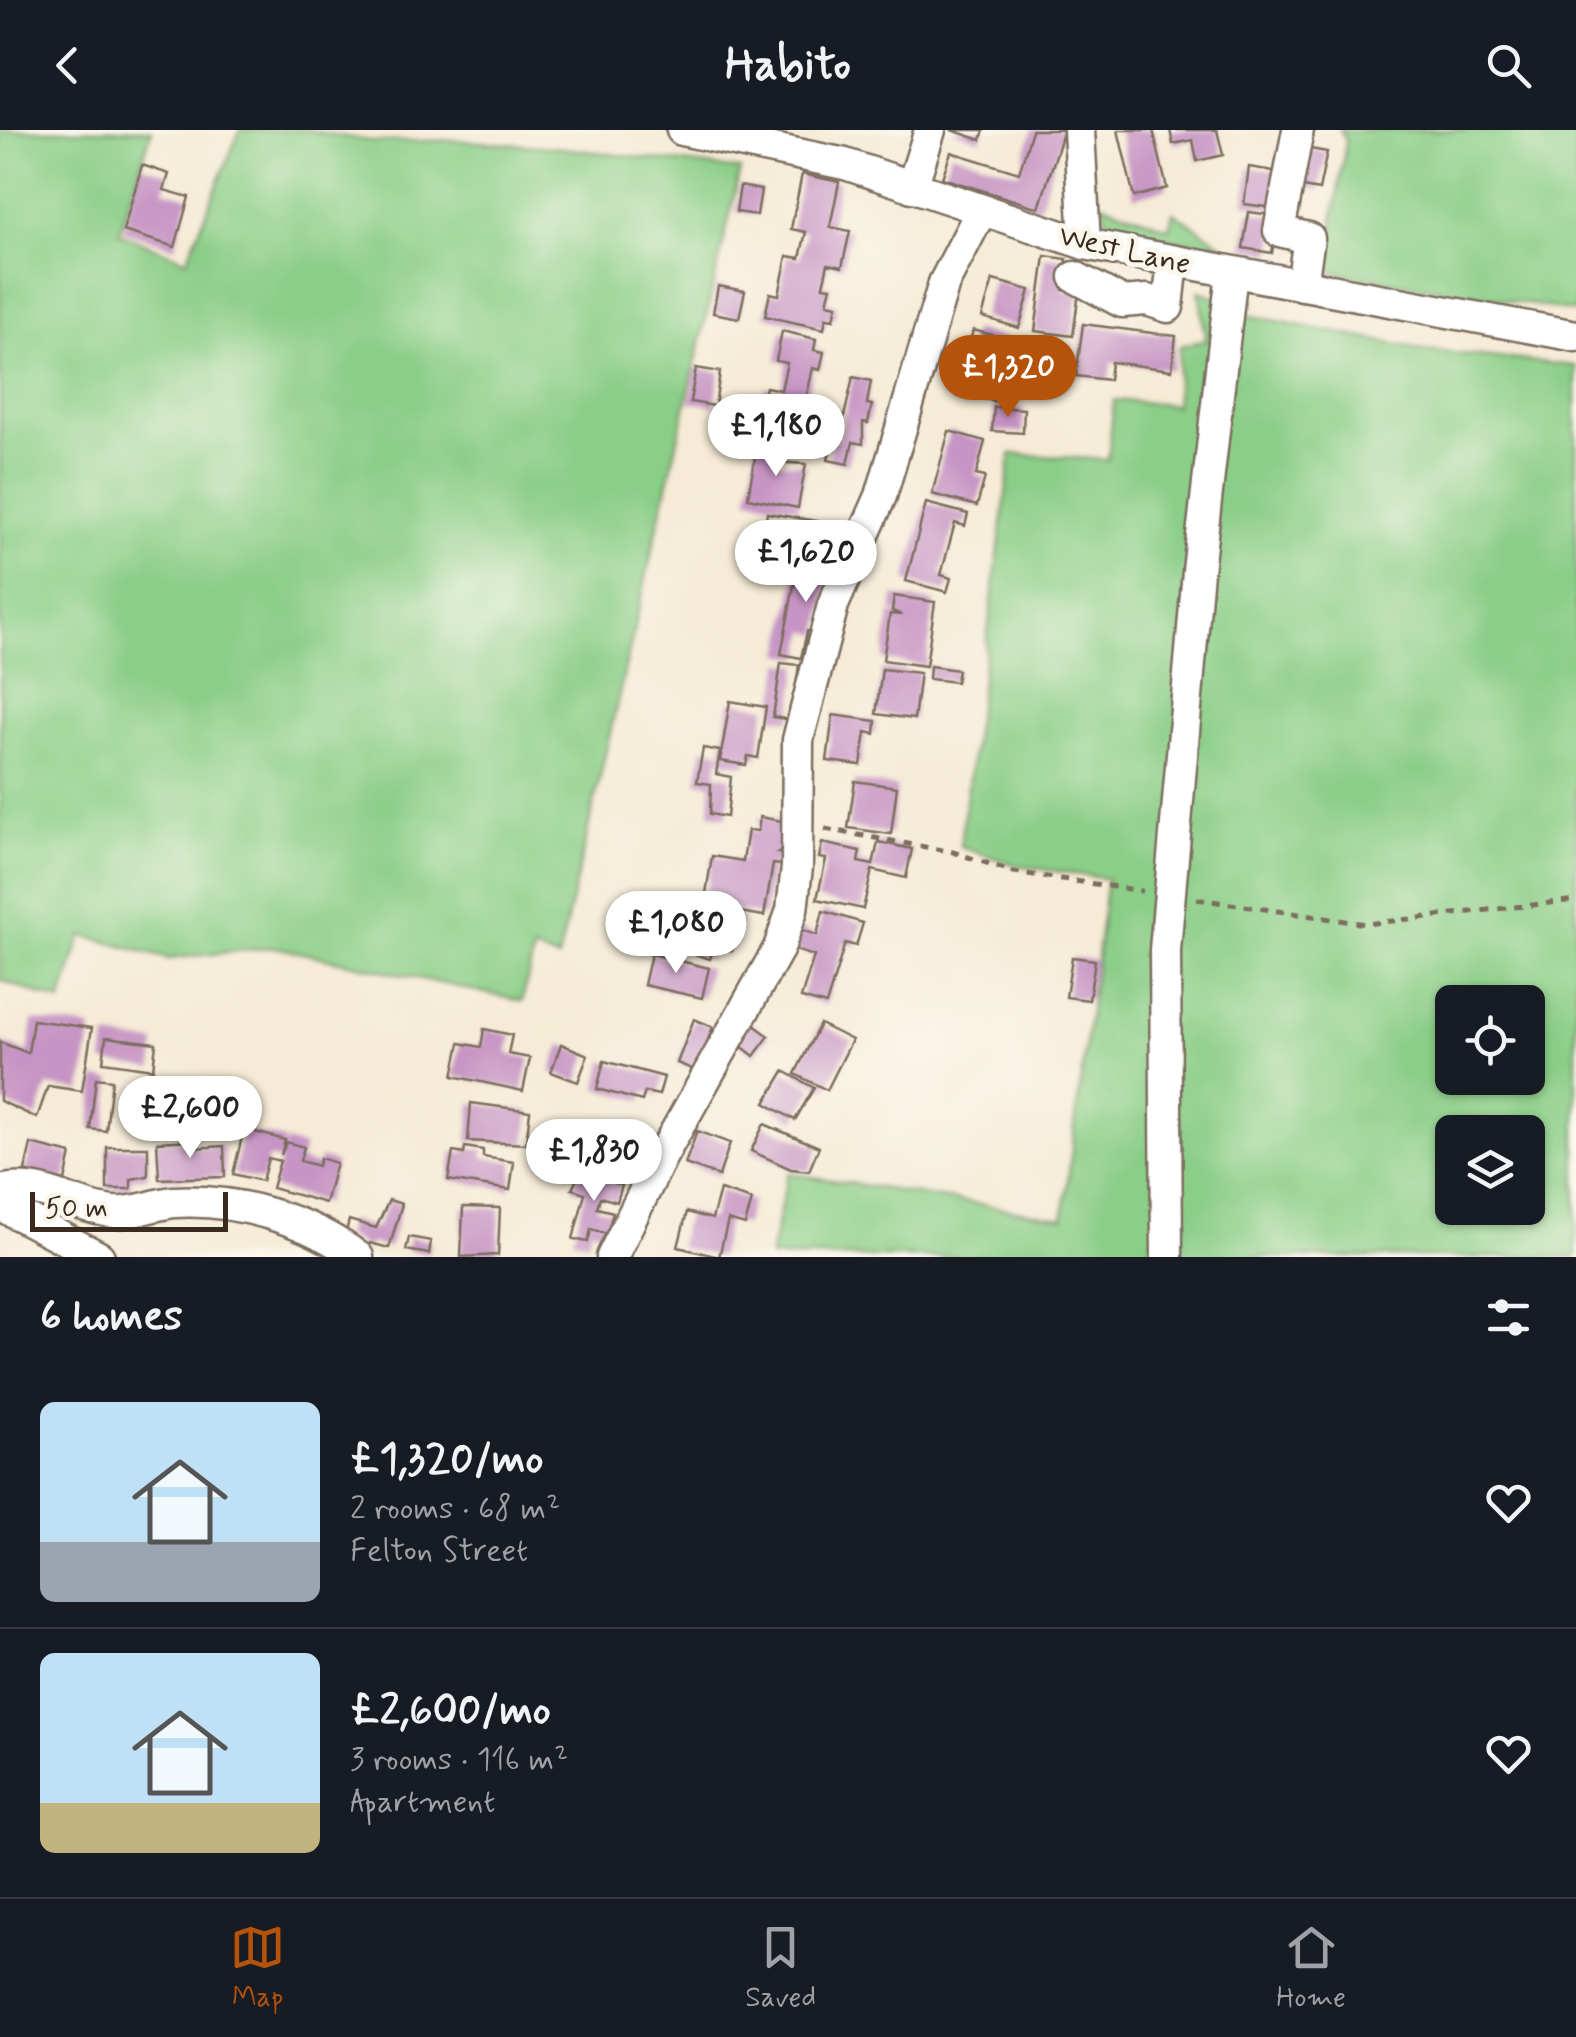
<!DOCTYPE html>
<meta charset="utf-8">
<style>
:root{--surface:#171b24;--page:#20242c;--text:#f1f3f6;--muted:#9ea1a6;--line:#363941;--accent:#b45309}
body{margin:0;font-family:Mynerve,sans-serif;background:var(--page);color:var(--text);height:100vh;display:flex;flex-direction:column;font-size:38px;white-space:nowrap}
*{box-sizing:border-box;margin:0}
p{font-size:32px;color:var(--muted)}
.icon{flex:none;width:55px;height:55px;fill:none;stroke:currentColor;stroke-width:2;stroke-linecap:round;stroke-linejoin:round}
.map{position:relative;height:1127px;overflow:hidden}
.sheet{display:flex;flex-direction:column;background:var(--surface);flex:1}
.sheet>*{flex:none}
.fabs{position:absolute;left:1435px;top:855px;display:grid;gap:20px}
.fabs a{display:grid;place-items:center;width:110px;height:110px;border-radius:15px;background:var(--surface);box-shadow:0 2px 8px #0004;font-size:50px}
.scale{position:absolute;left:30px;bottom:25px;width:198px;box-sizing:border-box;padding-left:10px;border:5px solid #3b2a1e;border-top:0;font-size:28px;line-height:35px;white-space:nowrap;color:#3b2a1e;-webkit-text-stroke:8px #fbf7ec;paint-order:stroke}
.price{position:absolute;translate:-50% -85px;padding:0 22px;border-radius:35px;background:#fff;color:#222;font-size:32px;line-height:65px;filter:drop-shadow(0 2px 5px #0008)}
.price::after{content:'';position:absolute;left:50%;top:60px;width:30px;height:22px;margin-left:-15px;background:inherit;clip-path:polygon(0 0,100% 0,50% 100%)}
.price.current{background:var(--accent);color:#fff}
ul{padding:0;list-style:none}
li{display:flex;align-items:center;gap:30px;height:250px;padding:0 40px}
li+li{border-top:2px solid var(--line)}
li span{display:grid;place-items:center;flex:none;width:280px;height:200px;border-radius:15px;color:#555}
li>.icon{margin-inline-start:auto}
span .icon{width:120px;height:120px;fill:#fffc;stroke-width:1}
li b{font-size:42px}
h2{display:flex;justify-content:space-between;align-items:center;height:120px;padding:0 40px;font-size:42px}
header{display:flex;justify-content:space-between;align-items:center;height:130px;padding:0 40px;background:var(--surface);font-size:45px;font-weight:700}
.tabs{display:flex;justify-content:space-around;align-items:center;height:140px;border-top:2px solid var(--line);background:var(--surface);font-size:28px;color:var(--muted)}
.tabs a{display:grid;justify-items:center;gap:5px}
.tabs .current{color:var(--accent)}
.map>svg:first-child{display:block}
</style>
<header><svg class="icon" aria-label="back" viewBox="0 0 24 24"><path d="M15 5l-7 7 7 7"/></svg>Habito<svg class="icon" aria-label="search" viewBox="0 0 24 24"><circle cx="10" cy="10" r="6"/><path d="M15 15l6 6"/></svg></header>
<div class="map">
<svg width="1576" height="1127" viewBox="0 0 1576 1127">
<rect width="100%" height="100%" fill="#fbf7ec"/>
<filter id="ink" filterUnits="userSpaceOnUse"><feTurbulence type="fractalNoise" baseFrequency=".01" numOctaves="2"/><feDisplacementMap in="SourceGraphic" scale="20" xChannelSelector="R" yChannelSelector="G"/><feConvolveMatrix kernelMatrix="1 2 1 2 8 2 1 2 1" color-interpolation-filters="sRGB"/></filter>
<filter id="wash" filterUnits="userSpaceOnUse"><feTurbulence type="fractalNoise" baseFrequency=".0048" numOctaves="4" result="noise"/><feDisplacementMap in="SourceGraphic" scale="40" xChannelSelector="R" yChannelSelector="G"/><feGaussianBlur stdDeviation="2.25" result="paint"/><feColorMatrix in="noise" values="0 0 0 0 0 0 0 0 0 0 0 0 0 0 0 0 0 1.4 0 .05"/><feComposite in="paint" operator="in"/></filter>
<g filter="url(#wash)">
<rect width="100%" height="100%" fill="#f5ebd6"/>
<!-- green -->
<g fill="#8ace87" stroke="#627c52" stroke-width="2.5" fill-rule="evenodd">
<path d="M 0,0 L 152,0 L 119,103 L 187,130 L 240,0 L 306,0 L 376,12 L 453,10 L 555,17 L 740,40 L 558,829 L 534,820 L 522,871 L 275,817 L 169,829 L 82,805 L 61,872 L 0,850 Z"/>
<path d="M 1340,0 L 1576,0 L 1576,182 L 1325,141 L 1346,11 Z"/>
<path d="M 1100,73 L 1169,98 L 1173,82 L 1224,116 L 1124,105 L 1111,97 Z"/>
<path d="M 1199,161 L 1227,171 L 1248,185 L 1425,220 L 1576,236 L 1576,1127 L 1180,1127 L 1152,1110 L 1151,1127 L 770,1127 L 788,1043 L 1063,1088 L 1107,749 L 1016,735 L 960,717 L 1011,324 L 1108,330 L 1114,270 L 1175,275 L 1180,216 L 1206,210 ZM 1452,872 L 1528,872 L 1528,948 L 1452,948 ZM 1452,1002 L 1528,1002 L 1528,1078 L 1452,1078 Z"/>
</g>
<g id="blocks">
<!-- building -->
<g fill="#c795c5">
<path d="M 951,0 L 984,0 L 981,10 Z"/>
<path d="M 1032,0 L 1064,0 L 1039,78 L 942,48 L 951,22 L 1019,43 Z"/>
<path d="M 1118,0 L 1153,0 L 1167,58 L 1134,67 Z"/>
<path d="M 1170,0 L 1217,0 L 1223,25 L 1197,31 L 1193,10 L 1173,14 Z"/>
<path d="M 1305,18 L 1327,22 L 1319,60 L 1298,56 Z"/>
<path d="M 142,35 L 169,44 L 164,60 L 189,67 L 175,117 L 123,101 Z"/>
<path d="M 1249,37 L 1280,42 L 1274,78 L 1244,74 Z"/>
<path d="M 802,44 L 839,52 L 830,97 L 850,101 L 842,137 L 828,134 L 823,156 L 831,157 L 827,173 L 837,175 L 834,189 L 826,188 L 824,199 L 765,186 L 770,163 L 779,165 L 787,126 L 800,128 L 806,102 L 791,99 Z"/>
<path d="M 740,56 L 761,60 L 757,85 L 736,82 Z"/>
<path d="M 1249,82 L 1278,86 L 1272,123 L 1243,118 Z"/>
<path d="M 1045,126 L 1067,129 L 1063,160 L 1079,162 L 1073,206 L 1035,201 Z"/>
<path d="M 993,150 L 1030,160 L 1019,198 L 982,187 Z"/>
<path d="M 718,156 L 745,161 L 739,188 L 713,183 Z"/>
<path d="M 1083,194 L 1176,206 L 1172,240 L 1111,232 L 1109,250 L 1076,246 Z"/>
<path d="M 973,200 L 1027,214 L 1023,232 L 1008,228 L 997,272 L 957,262 Z"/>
<path d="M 782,201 L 816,209 L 814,220 L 824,222 L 820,240 L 813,238 L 806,269 L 829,273 L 825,290 L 777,279 L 778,273 L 763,270 L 766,257 L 781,260 L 787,233 L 776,231 Z"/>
<path d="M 696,238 L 720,242 L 715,276 L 690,272 Z"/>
<path d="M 853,247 L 871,251 L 867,274 L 872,275 L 868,293 L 863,292 L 863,314 L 853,312 L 848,334 L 828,330 L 833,308 L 839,309 Z"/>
<path d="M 994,277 L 1024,279 L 1023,303 L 992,301 Z"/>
<path d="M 949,301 L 985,311 L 976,345 L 985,347 L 977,376 L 932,364 Z"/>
<path d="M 757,315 L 777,319 L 774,332 L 806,334 L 798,378 L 748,368 Z"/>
<path d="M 926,373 L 968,384 L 965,396 L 955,393 L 941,445 L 951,448 L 947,462 L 906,451 Z"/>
<path d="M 767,383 L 829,393 L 826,417 L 763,406 Z"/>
<path d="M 799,429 L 832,436 L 819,504 L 807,501 L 801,528 L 781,524 Z"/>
<path d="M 894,466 L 935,472 L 926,536 L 883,530 L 890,484 L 902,485 L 892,481 Z"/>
<path d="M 781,533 L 799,535 L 791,590 L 773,587 Z"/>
<path d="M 930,536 L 958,540 L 956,552 L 929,549 Z"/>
<path d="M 882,539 L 920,543 L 914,589 L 876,584 Z"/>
<path d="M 730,571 L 766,577 L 758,628 L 748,626 L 746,635 L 720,631 Z"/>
<path d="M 833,585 L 876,591 L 875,604 L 866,602 L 861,635 L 827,631 Z"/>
<path d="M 703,618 L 720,621 L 716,644 L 731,647 L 727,687 L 710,684 L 711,654 L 697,652 Z"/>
<path d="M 855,651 L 897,657 L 891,704 L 848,698 Z"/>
<path d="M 760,687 L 787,692 L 783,719 L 777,723 L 784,724 L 782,735 L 773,734 L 764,786 L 704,776 L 712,726 L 743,731 L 748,700 L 758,701 Z"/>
<path d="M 878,712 L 912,719 L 906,748 L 872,740 L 863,779 L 817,769 L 826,729 L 819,728 L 822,713 L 860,721 L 858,732 L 873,735 Z"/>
<path d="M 681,770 L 742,788 L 732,821 L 671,802 Z"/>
<path d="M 823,781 L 863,793 L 856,816 L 845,813 L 826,875 L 801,868 L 814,826 L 792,819 L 798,799 L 817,805 Z"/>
<path d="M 690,810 L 714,818 L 710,829 L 686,822 Z"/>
<path d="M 651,824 L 709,838 L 702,868 L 644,855 Z"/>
<path d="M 1072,827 L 1095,830 L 1089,870 L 1066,867 Z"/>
<path d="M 694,889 L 713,897 L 707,912 L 712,914 L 697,941 L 677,933 Z"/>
<path d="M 33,890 L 92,898 L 82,961 L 48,956 L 37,988 L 0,971 L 0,912 L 28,923 Z"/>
<path d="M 750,892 L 769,906 L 754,926 L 735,911 Z"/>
<path d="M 820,894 L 852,910 L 827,960 L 795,944 Z"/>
<path d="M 484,899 L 512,905 L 508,924 L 530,928 L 523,961 L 453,946 L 460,913 L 481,917 Z"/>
<path d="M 106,907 L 156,913 L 153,939 L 103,932 Z"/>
<path d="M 561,914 L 588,925 L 578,952 L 551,942 Z"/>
<path d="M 604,931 L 664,947 L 659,965 L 645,962 L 642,971 L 597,959 Z"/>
<path d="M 784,941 L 814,958 L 795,990 L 765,973 Z"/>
<path d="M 96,948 L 112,950 L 106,1001 L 90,999 Z"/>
<path d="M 471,973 L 530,981 L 526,1014 L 468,1011 Z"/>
<path d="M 764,994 L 819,1017 L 809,1041 L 791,1039 L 751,1021 Z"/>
<path d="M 244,999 L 285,1010 L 281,1025 L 286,1012 L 304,1017 L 300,1031 L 318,1036 L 320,1028 L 336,1033 L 325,1073 L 272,1058 L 280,1031 L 268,1028 L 262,1051 L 233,1044 Z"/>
<path d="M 697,1001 L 730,1013 L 719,1046 L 685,1034 Z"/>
<path d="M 193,1010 L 193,1018 L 224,1016 L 225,1047 L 159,1049 L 157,1012 Z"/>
<path d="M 618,1010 L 645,1018 L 639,1041 L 612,1033 Z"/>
<path d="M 31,1014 L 71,1024 L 65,1051 L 25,1041 Z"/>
<path d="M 107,1017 L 148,1017 L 148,1046 L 131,1049 L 131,1059 L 107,1059 Z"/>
<path d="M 465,1017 L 483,1020 L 483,1027 L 514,1032 L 510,1060 L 448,1050 L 453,1022 L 464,1024 Z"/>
<path d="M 583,1037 L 591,1039 L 589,1046 L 622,1055 L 617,1072 L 600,1067 L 597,1078 L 613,1082 L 607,1104 L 591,1099 L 588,1112 L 573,1109 L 585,1063 L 572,1059 Z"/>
<path d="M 720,1060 L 752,1070 L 745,1095 L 728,1090 L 719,1127 L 678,1117 L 687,1082 L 712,1089 Z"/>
<path d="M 389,1070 L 402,1074 L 389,1118 L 370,1113 L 368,1119 L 345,1106 L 349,1090 L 376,1098 Z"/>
<path d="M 463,1077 L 500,1078 L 498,1125 L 461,1127 Z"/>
<path d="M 409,1107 L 431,1111 L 429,1124 L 406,1120 Z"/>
</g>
</g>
</g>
<g filter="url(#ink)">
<use href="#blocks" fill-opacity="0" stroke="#7c6e5e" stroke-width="2.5"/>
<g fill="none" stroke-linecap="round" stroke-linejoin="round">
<defs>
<g id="minor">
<path d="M 682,0 L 845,34 L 1085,114 L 1576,206"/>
<path d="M 1079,0 L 1085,114"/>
<path d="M 1298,0 L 1279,101 L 1309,108 L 1302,155"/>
<path d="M 912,57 L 930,0"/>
<path d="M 1075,147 L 1122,172 L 1147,170 L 1168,177 L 1173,131"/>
<path d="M 0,1061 C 41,1050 73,1078 113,1082 C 133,1084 154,1074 174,1072 C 236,1068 309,1090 358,1127"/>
<path d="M 0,1075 L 99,1127"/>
<path d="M 612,1127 L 662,1026 L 779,818 L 792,780 L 797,737 L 798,610 L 833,475 L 881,366 L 944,153 L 981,81"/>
<path d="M 1167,1127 L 1165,820 L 1198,441 L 1232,142"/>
</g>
</defs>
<!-- minor casing -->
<use href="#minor" stroke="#7c6e5e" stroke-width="35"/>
<!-- path -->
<g stroke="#7c6e5e" stroke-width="5" stroke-dasharray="8 8" stroke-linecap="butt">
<path d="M 825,699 L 953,722 L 1014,742 L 1142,761"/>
<path d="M 1197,769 L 1366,794 L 1576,770"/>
</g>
<!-- minor -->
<use href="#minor" stroke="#fff" stroke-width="30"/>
</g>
</g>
<g text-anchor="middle" stroke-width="10" stroke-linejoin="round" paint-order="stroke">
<!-- street labels -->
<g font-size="30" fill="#3b2a1e" stroke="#fbf7ec">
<text transform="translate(1125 119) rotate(13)" y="10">West Lane</text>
</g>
</g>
</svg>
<div class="fabs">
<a><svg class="icon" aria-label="locate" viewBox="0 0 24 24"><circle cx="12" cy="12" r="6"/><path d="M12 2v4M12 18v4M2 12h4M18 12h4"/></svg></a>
<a><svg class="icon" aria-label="layers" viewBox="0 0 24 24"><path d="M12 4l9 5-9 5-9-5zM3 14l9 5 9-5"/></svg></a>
</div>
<div class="scale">50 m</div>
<b class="price current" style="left:1008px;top:290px">£1,320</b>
<b class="price" style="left:776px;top:349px">£1,180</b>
<b class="price" style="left:806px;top:475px">£1,620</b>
<b class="price" style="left:676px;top:846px">£1,080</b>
<b class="price" style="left:190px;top:1031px">£2,600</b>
<b class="price" style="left:594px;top:1074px">£1,830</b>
</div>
<section class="sheet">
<h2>6 homes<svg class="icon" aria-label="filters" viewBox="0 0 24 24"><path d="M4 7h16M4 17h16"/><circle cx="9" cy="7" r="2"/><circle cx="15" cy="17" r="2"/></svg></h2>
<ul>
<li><span style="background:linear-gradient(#bfe0f5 70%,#9aa5b1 0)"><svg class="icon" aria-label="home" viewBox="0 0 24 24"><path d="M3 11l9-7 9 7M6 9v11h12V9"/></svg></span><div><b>£1,320/mo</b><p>2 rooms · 68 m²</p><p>Felton Street</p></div><svg class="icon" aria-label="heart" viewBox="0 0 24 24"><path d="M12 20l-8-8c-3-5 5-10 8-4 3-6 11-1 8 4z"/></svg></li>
<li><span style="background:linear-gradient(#bfe0f5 75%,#c2b280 0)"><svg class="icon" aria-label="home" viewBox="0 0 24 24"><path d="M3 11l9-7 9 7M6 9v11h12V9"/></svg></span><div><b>£2,600/mo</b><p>3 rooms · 116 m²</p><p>Apartment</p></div><svg class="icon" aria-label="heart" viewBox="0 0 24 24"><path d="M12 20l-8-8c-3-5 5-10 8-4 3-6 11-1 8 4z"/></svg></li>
</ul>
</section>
<nav class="tabs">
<a class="current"><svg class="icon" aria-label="map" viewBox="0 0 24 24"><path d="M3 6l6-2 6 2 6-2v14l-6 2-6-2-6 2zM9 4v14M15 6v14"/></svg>Map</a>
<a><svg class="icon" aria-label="saved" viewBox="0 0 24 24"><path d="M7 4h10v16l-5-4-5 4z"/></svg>Saved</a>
<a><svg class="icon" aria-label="home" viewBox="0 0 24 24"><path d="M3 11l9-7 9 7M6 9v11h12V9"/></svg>Home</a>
</nav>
